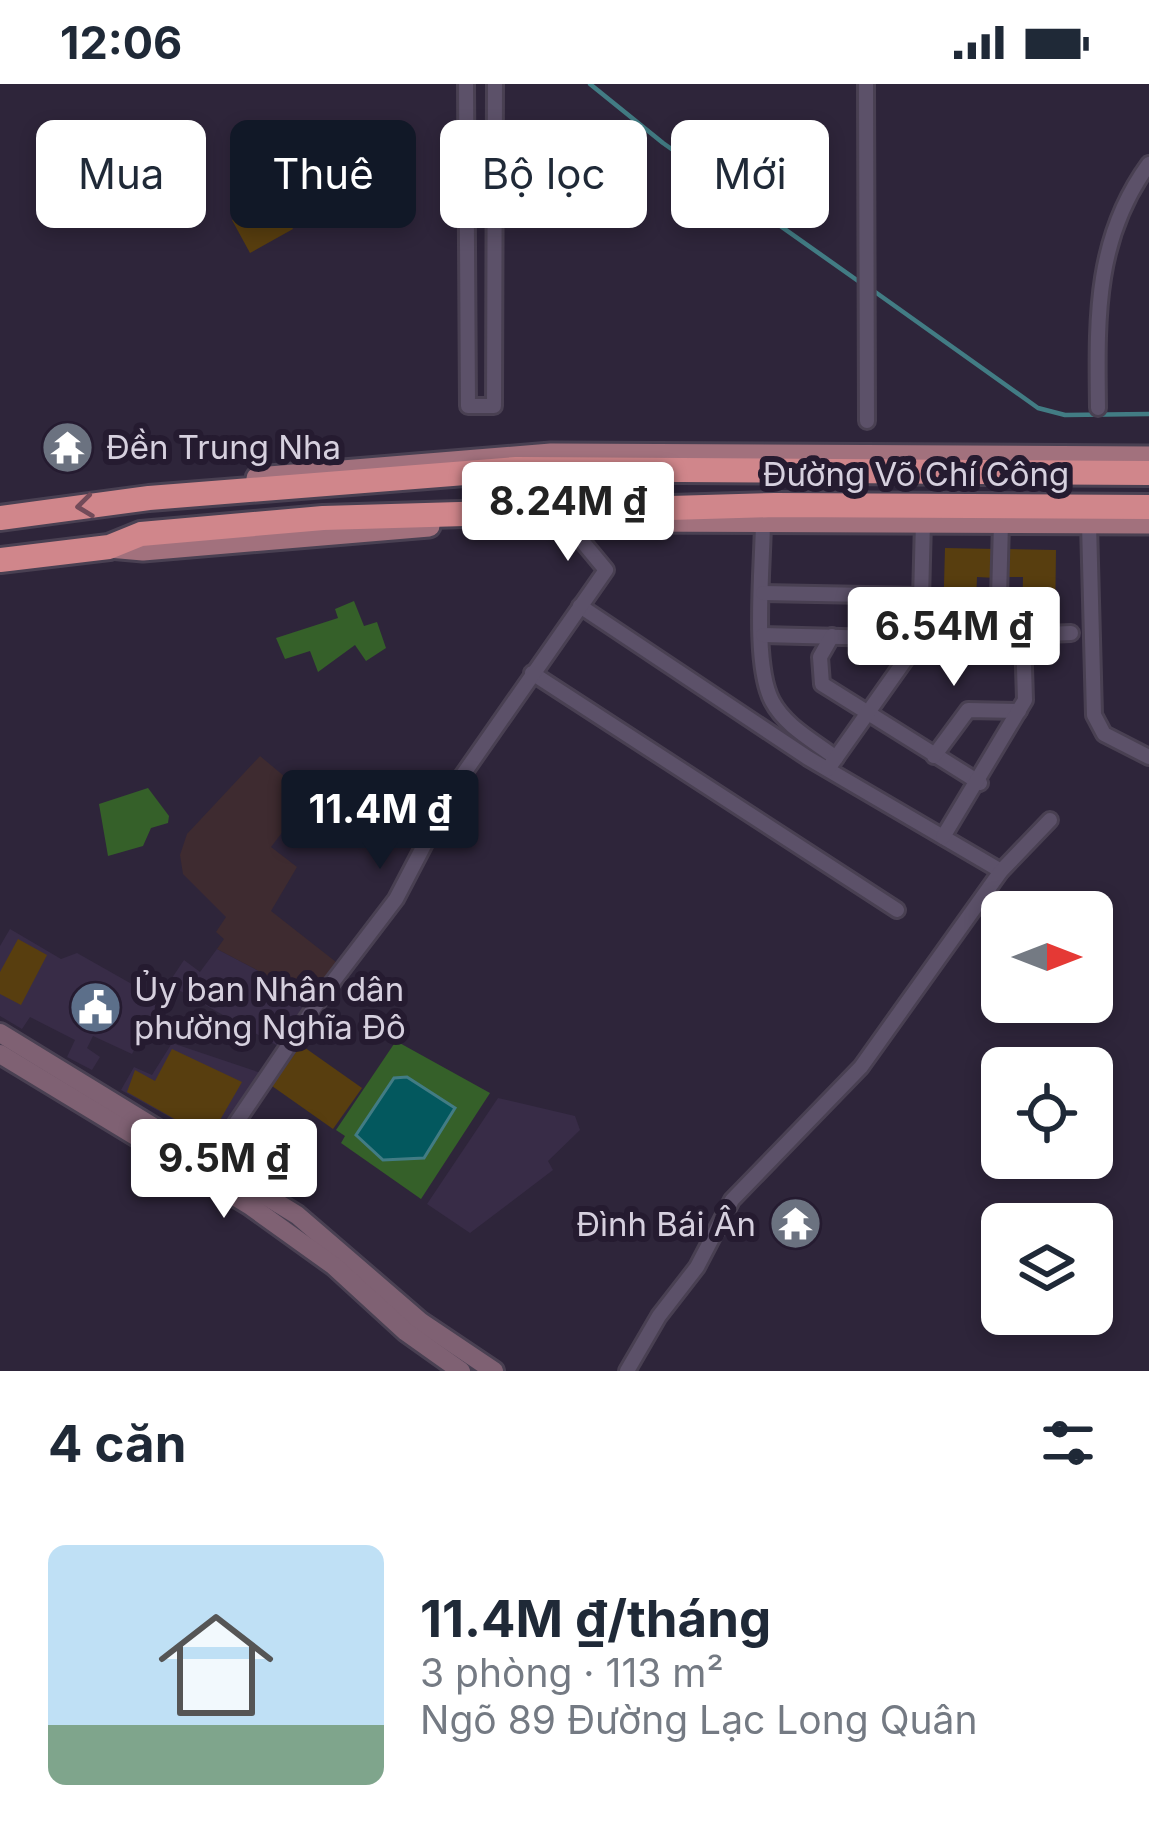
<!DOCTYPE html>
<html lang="vi">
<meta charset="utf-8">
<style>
:root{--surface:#fff;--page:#f6f6f7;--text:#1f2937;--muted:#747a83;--accent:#111827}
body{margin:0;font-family:Inter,sans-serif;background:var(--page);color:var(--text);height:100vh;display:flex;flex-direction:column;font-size:45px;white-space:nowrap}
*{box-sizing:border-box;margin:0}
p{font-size:39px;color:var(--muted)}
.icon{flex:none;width:66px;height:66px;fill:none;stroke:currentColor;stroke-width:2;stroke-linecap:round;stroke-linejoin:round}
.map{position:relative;height:1287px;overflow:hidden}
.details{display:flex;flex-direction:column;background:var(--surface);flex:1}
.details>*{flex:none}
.top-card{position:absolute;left:36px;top:36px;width:1077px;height:108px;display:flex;gap:24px}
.needle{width:78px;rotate:90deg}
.buttons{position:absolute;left:981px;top:807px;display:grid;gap:24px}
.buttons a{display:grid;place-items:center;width:132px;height:132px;border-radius:18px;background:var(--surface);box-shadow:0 6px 18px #0003;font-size:60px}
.price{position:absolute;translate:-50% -102px;padding:0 27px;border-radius:12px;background:#fff;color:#222;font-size:39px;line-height:78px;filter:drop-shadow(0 3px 6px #0008)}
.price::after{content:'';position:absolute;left:50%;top:72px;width:36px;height:27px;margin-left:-18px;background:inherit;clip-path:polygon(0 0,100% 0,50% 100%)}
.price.on{background:var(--accent);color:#fff}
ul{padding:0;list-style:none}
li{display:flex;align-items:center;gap:36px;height:300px;padding:0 48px}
li span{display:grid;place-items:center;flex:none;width:336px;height:240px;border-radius:18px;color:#555}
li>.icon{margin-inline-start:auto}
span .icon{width:144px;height:144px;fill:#fffc;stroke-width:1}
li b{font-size:51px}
h2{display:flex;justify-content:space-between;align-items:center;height:144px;padding:0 48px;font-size:51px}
.tag{padding:0 42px;border-radius:18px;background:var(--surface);box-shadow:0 6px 18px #0003;font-size:42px;line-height:108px}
.tag.on{background:var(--accent);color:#fff}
.status{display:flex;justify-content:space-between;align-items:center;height:84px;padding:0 60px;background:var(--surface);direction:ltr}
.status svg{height:33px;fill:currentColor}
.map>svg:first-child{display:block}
</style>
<div class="status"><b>12:06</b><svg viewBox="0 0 49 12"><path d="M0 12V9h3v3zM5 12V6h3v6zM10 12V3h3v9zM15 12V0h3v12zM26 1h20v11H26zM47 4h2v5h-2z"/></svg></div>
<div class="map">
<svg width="1149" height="1287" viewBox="0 0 1149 1287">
<rect width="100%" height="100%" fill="#2e253a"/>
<!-- built -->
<g fill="#382c47">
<path d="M 10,845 L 61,875 L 77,869 L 160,916 L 132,970 L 93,952 L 87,964 L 100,973 L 92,986 L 67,973 L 75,956 L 30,933 L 22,945 L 0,932 L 0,862 Z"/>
<path d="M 217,865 L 304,911 L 304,922 L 278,962 L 168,900 L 184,876 L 200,888 Z"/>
<path d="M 172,959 L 261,989 L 218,1060 L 121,1006 L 134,983 L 152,991 Z"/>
<path d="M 498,1014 L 575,1032 L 580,1046 L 548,1077 L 553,1086 L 470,1149 L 427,1120 Z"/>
</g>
<!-- industrial -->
<path fill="#3e2b30" d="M 260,672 L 309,713 L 271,763 L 297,783 L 271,827 L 336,878 L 316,907 L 304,911 L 217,865 L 224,855 L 216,848 L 226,833 L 183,790 L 180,771 L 187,750 Z"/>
<!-- green -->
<g fill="#356029">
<path d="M 354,517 L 364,542 L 377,538 L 386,564 L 366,577 L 355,561 L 318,588 L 310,567 L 285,575 L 276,554 L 338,534 L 335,525 Z"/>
<path d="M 148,704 L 169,732 L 168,739 L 151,744 L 143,762 L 108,772 L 99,720 Z"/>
<path d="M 396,957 L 490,1009 L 421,1115 L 341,1059 L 345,1052 L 336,1046 Z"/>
</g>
<!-- water -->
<path fill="#03585e" stroke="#427c84" stroke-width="3" d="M 407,993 L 455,1024 L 424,1074 L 383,1076 L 356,1051 L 394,994 Z"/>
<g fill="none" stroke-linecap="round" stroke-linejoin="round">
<!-- stream -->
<g stroke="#427c84" stroke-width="4.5">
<path d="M 590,0 L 663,59 L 861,199"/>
<path d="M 871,205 L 1038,324 L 1065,331 L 1149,330"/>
</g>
</g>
<!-- building -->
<g fill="#583e0f">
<path d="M 275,112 L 293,145 L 250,169 L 232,136 Z"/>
<path d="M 945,464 L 996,465 L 996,494 L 977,493 L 975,539 L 943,538 Z"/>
<path d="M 1005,465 L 1056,466 L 1055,540 L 1022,539 L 1023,493 L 1005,493 Z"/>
<path d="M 18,855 L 47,871 L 21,921 L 0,910 L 0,888 Z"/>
<path d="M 301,961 L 362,1004 L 333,1045 L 272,1002 Z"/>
<path d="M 172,965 L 242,998 L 220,1036 L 187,1042 L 127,1008 L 135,986 L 155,997 Z"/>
</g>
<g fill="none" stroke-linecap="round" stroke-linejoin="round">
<defs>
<g id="street">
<path d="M 466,0 L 468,322 L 494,322 L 495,0"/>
<path d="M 866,0 L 867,337"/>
<path d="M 1098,324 C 1097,236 1094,155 1149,80"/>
<path d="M 763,435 C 763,480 752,579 772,617 C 785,642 814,657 836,674"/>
<path d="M 1089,440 L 1094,631 L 1104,650 L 1149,673"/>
<path d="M 763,509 L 921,512"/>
<path d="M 580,522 L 808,674 L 1001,787"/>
<path d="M 763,551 L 920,555 L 1071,549"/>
<path d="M 998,551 L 1001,439"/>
<path d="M 832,552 L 820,573 L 822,600 L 980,699"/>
<path d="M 532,589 L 897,826"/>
<path d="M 934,672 L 968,626 L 1019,627"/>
<path d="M 828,685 L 920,555 L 923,437"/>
<path d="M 943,753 L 1025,616 L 1023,550"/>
<path d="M 211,1076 L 322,912 L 396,815 L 455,702 L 606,486 L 567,439"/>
<path d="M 627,1287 L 659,1232 L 697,1183 L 732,1116 L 861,983 L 1001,787 L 1050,736"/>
</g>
<g id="secondary">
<path d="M 0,949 L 297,1131 L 421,1238 L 494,1287"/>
<path d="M 0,970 L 249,1121 L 334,1182 L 406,1248 L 461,1287"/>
</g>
<g id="primary">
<path d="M 257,394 L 551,370 L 1149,373"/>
<path d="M 622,437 L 1149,439"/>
<path d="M 109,463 L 143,466 L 429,442"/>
</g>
<g id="highway">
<path d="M 0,434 L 149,414 L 516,385 L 1149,389"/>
<path d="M 0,476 L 109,463 L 141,450 L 323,434 L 775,421 L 1149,423"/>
</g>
</defs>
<!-- street casing -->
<use href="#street" stroke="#494052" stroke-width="20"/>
<!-- secondary casing -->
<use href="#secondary" stroke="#494052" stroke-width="24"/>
<!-- primary casing -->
<use href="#primary" stroke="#494052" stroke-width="27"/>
<!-- highway casing -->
<use href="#highway" stroke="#494052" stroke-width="30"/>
<!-- street -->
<use href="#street" stroke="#5c5169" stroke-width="14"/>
<!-- secondary -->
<use href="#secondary" stroke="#7f6173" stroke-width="18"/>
<!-- primary -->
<use href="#primary" stroke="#a2717d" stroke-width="21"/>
<!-- highway -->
<use href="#highway" stroke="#d0868b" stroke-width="24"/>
</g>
<!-- one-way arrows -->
<defs><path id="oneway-chevron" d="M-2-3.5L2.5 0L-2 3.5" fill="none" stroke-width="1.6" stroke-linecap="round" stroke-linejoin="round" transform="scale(3)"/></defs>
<use stroke="#724b59" href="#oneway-chevron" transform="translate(85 422) rotate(173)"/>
<!-- icons -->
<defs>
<symbol id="temple-disc" viewBox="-11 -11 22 22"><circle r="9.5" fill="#6b7280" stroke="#251b30"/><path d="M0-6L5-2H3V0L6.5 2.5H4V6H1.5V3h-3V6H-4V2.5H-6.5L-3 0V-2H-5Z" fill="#fff"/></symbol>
<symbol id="civic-disc" viewBox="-11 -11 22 22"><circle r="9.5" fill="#5c6f8a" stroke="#251b30"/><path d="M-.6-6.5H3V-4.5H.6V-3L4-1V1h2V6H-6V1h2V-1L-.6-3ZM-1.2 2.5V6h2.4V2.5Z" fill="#fff"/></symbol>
</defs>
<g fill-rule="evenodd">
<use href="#temple-disc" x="38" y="334" width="59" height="59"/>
<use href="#civic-disc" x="66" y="894" width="59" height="59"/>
<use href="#temple-disc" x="766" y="1110" width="59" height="59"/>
</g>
<g text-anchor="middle" stroke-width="12" stroke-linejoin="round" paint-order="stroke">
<!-- poi labels -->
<g font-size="33" fill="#d6d0de" stroke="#251b30" text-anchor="start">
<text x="106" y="375">Đền Trung Nha</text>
<text x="134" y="917">Ủy ban Nhân dân<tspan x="134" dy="38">phường Nghĩa Đô</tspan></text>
<text x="756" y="1152" text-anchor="end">Đình Bái Ân</text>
</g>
<!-- street labels -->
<g font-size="33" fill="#d6d0de" stroke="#251b30">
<text x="916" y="402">Đường Võ Chí Công</text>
</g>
</g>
</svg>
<div class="buttons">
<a><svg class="needle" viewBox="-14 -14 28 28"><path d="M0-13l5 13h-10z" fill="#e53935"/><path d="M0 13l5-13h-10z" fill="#747a83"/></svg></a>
<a><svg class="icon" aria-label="locate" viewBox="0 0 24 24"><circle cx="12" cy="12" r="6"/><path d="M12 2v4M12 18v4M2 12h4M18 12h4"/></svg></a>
<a><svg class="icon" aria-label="layers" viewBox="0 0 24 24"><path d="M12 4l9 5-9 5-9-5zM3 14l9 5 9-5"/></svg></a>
</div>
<b class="price" style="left:568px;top:480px">8.24M ₫</b>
<b class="price" style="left:954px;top:605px">6.54M ₫</b>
<b class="price on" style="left:380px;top:788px">11.4M ₫</b>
<b class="price" style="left:224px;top:1137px">9.5M ₫</b>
<div class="top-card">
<a class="tag">Mua</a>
<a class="tag on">Thuê</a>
<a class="tag">Bộ lọc</a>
<a class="tag">Mới</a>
</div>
</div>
<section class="details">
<h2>4 căn<svg class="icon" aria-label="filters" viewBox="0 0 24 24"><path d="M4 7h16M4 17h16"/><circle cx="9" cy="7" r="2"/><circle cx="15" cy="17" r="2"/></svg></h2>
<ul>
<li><span style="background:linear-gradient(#bfe0f5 75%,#7fa58c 0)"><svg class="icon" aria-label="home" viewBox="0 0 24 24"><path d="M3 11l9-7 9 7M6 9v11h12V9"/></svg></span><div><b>11.4M ₫/tháng</b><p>3 phòng · 113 m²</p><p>Ngõ 89 Đường Lạc Long Quân</p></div></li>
</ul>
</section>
